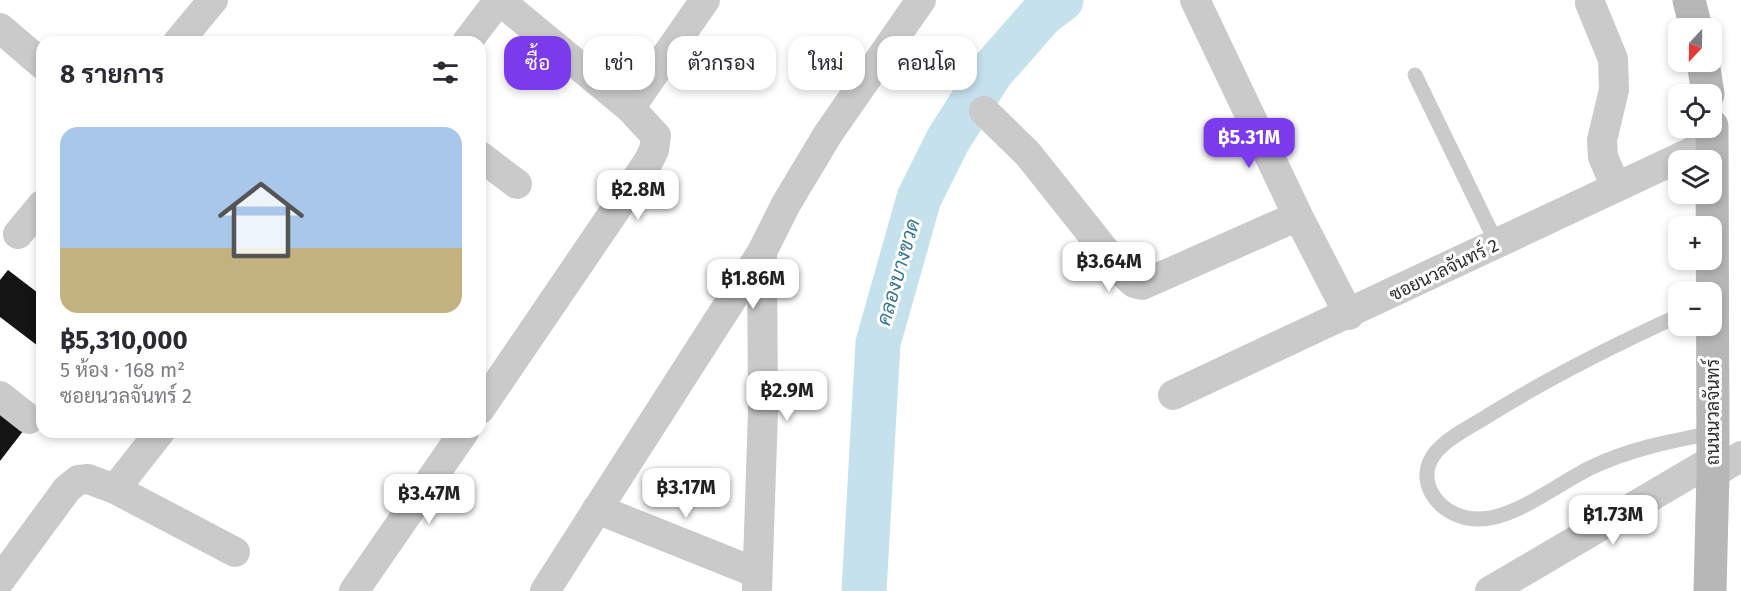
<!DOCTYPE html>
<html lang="th">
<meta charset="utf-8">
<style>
:root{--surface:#fff;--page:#f2f2f3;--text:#2b2b33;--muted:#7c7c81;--line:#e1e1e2;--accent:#7c3aed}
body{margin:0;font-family:"Fira Sans",Sarabun,sans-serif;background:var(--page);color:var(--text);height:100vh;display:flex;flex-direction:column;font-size:22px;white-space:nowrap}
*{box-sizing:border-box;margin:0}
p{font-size:20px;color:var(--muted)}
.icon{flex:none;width:33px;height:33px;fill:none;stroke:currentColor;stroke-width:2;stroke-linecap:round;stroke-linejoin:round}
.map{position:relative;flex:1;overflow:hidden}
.panel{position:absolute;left:36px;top:36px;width:450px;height:402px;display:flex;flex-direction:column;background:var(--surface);border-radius:18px;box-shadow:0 3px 9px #0003}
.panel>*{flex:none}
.banner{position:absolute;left:504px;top:36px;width:570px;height:54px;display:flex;gap:12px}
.needle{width:39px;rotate:202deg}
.fabs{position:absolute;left:1668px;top:18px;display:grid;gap:12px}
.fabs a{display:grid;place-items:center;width:54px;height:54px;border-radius:12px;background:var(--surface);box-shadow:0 3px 9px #0003;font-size:30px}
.price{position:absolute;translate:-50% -51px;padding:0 14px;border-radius:12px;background:#fff;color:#222;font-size:20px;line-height:39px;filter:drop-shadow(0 2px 3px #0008)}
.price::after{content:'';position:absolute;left:50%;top:36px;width:18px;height:14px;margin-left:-9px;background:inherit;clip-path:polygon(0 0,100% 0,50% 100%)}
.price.current{background:var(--accent);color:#fff}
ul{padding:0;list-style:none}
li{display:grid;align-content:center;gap:12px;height:318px;padding:0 24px}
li+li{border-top:2px solid var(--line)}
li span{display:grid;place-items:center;height:186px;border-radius:18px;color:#555}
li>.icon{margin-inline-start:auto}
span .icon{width:108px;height:108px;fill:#fffc;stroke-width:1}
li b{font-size:26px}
h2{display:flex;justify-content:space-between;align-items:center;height:72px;padding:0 24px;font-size:26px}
.pill{padding:0 21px;border-radius:18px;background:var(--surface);box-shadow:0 3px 9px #0003;font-size:21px;line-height:54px}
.pill.current{background:var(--accent);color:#fff}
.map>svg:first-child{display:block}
</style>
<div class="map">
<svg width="1741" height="591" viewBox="0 0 1741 591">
<rect width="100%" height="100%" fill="#fff"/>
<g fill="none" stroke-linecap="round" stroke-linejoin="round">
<!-- river -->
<path stroke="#c5e1ec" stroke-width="45" d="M 864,591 L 878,343 L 919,198 L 948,140 L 991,72 L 1042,14 L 1061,0"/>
</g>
<!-- building -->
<g fill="#141414">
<path d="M 8,270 L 42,296 L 42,349 L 0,317 L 0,280 Z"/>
<path d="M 0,406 L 27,426 L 0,461 Z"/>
</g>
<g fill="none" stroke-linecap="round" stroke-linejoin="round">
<!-- lane -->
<g stroke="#cacaca" stroke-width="15">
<path d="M 1415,75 L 1497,244"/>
<path d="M 1678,316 C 1614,345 1549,378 1489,415 C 1474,425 1456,433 1443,445 C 1406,476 1439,520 1479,519 C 1515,519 1559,483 1590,468 C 1629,449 1671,441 1713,433"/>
</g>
<!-- street -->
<g stroke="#cacaca" stroke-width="30">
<path d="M 499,0 L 630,108"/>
<path d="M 1195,0 L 1298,216 L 1349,315"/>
<path d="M 1590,3 L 1613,59 L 1614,90 L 1602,140 L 1603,157 L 1616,187"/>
<path d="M 0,28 L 42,64"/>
<path d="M 178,42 L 213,0"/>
<path d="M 467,42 L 499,0"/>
<path d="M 984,111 L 1028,154 L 1122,272 L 1134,283 L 1142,285 L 1298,216"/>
<path d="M 480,156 L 517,184"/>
<path d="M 18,234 L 42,205"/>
<path d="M 1173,395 L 1713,142"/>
<path d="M 0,396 L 29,419"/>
<path d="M 480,409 L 648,162 L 654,150 L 656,136 L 630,108 L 705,0"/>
<path d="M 1713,474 L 1741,456"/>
<path d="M 115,489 L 160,432"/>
<path d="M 597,509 L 757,573"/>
<path d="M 0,580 L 67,489 L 78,480 L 88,479 L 115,489 L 235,552"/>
<path d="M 354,591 L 464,432"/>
<path d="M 545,591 L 762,252 L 786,204 L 828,134 L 921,0"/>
<path d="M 757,591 L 763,411 L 762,252"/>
<path d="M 1490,591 L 1713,460"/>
</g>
<!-- secondary -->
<g stroke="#b7b7b7" stroke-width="33">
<path d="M 1689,0 L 1696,28"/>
<path d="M 1703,62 L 1708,94"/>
<path d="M 1710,591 L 1713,474 L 1712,126"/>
</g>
</g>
<g text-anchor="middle" stroke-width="6" stroke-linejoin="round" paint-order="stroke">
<!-- street labels -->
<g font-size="18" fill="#2d2d2d" stroke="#fff">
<text transform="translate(1444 270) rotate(-26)" y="6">ซอยนวลจันทร์ 2</text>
<text transform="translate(1713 412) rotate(-90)" y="6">ถนนนวลจันทร์</text>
</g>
<!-- water labels -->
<g font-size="20" font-style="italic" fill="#387792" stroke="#fff">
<text transform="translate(898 272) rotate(-74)" y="7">คลองบางขวด</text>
</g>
</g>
</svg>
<div class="fabs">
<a><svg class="needle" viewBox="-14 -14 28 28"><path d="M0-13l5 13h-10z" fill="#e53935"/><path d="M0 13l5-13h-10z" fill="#7c7c81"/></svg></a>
<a><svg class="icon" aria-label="locate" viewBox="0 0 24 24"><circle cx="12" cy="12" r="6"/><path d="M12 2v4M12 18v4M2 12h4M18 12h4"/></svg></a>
<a><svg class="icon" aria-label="layers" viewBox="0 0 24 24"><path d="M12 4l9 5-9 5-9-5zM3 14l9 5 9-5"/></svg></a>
<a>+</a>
<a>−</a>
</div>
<b class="price current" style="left:1249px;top:169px">฿5.31M</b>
<b class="price" style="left:638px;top:221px">฿2.8M</b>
<b class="price" style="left:1109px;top:293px">฿3.64M</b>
<b class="price" style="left:753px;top:310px">฿1.86M</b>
<b class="price" style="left:787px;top:422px">฿2.9M</b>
<b class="price" style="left:686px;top:519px">฿3.17M</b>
<b class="price" style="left:429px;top:525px">฿3.47M</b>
<b class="price" style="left:1613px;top:546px">฿1.73M</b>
<div class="banner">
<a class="pill current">ซื้อ</a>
<a class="pill">เช่า</a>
<a class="pill">ตัวกรอง</a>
<a class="pill">ใหม่</a>
<a class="pill">คอนโด</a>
</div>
<section class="panel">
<h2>8 รายการ<svg class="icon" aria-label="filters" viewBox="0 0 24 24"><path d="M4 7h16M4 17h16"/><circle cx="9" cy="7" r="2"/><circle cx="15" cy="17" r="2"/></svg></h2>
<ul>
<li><span style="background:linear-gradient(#a9c7e8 65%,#c2b280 0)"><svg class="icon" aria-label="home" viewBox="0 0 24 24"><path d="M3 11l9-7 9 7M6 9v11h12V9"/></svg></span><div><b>฿5,310,000</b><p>5 ห้อง · 168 m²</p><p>ซอยนวลจันทร์ 2</p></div></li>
</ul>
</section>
</div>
